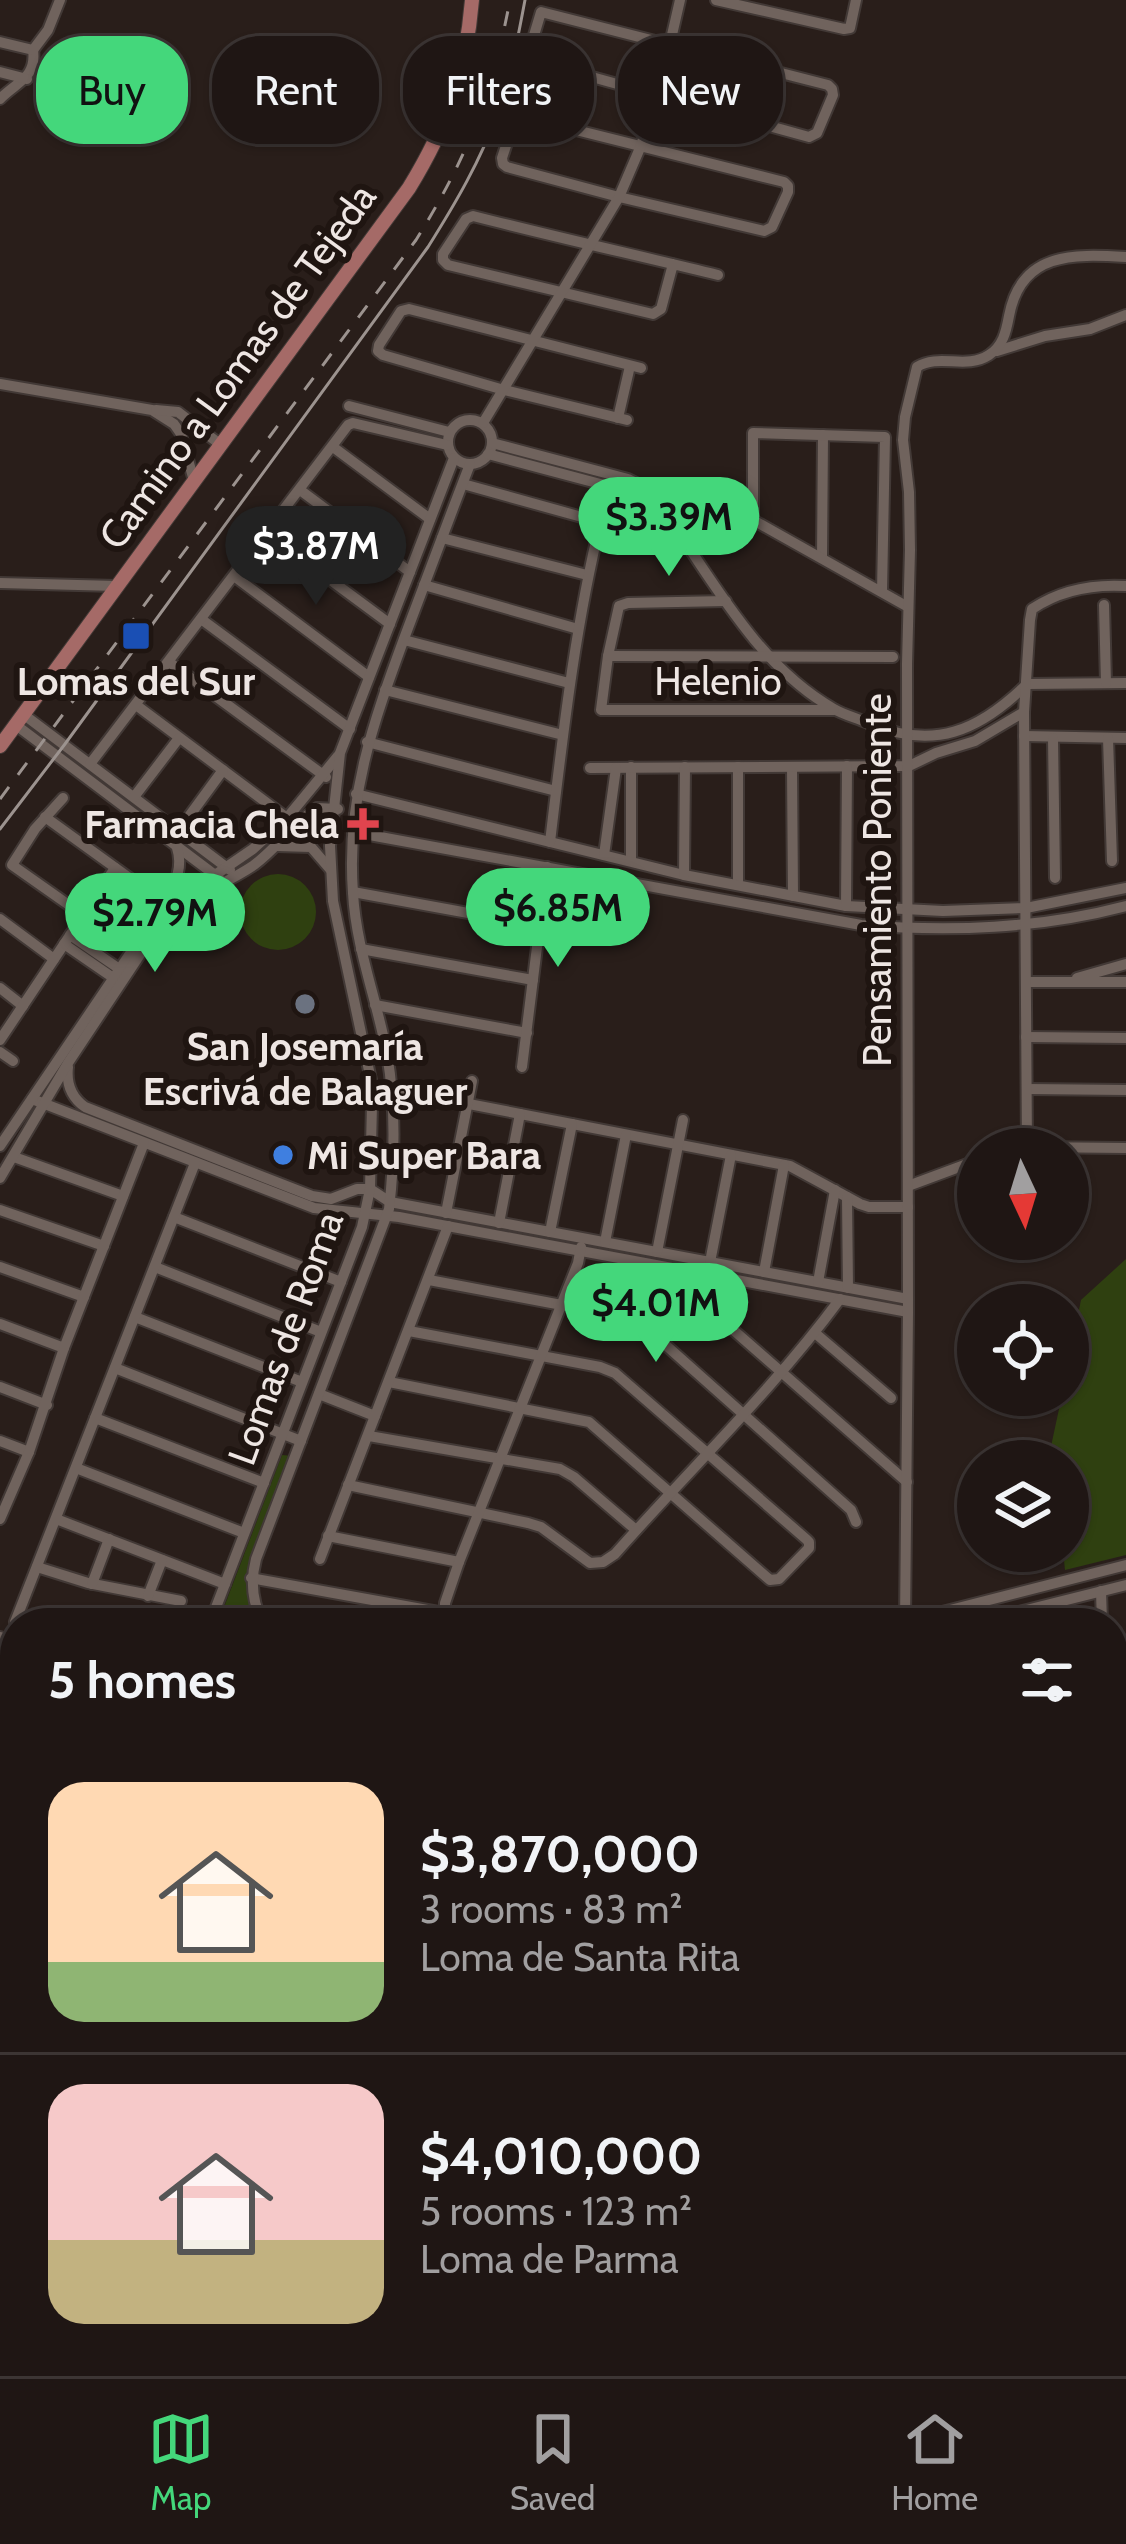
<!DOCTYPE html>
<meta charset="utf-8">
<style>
:root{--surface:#1f1614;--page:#271f1d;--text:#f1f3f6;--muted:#a19fa0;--line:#3c3534;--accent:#44d77b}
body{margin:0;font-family:Cabin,sans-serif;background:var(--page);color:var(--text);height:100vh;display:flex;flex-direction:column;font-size:45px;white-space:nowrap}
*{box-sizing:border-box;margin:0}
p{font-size:39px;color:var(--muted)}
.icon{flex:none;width:66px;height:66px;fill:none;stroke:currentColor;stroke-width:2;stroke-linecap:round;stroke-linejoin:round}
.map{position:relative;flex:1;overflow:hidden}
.sheet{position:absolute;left:0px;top:1608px;width:1128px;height:768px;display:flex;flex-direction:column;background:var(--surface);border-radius:48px 48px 0 0;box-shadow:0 3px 9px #0004,0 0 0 3px var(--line)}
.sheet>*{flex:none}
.guide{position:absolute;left:36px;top:36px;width:1056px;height:108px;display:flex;gap:24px}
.needle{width:78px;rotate:176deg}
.tools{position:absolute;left:957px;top:1128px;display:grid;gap:24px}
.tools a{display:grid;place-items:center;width:132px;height:132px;border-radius:50%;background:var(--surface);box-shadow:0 3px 9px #0004,0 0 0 3px var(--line);font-size:60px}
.price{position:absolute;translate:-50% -102px;padding:0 27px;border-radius:42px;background:var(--accent);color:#111;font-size:39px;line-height:78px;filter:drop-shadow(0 3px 6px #0008)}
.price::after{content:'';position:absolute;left:50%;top:72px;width:36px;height:27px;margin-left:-18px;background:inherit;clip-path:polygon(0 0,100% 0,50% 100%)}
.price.selected{background:#222;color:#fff}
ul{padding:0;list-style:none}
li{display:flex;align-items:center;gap:36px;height:300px;padding:0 48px}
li+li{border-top:3px solid var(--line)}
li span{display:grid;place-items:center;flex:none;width:336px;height:240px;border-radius:36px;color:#555}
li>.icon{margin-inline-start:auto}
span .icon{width:144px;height:144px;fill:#fffc;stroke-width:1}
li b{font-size:51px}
h2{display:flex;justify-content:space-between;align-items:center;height:144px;padding:0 48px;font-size:51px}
.pill{padding:0 42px;border-radius:48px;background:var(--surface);box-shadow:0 3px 9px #0004,0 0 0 3px var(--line);font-size:42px;line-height:108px}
.pill.selected{background:var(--accent);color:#111}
.tabs{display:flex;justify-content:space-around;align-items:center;height:168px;border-top:3px solid var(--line);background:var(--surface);font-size:33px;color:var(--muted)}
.tabs a{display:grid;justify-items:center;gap:6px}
.tabs .selected{color:var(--accent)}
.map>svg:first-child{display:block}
</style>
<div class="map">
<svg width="1126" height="2376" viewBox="0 0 1126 2376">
<rect width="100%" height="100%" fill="#291e1a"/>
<!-- green -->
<g fill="#2f4010">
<circle cx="278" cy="912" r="38"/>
<path d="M 1126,1259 L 1126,1555 L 1065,1570 L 1063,1551 L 1068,1551 L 1068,1461 L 1052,1461 L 1050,1451 L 1062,1395 L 1068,1395 L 1068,1365 L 1081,1300 Z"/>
<path d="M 282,1455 L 293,1456 L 247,1577 L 251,1609 L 259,1623 L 218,1623 Z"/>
</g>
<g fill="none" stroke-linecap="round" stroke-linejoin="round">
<!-- stream -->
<path stroke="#005376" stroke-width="3" d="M 1113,1777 L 1126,1773"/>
<!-- river -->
<g stroke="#005376" stroke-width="16">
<path d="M 0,1948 L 15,1947"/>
<path d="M 639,2361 L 676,2365 L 693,2361"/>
<path d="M 878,2361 L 897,2370"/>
<path d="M 613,2376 L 625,2362 L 634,2361"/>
</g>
<defs>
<g id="minor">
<path d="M 716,0 L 844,29 L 850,28 L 856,0"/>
<path d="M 541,12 L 828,85 L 832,89 L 833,95 L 817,133 L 809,137 L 534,61 L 529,52 Z"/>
<path d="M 0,42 L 33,50 C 37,78 16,82 0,99"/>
<path d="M 33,50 L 48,30 L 60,0"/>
<path d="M 0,72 L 27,79"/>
<path d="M 516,115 L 784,182 L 788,186 L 788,192 L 772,227 L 764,231 L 619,197 L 507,167 L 503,164 L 502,158 Z"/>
<path d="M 673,264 L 661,309 L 653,314 L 448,265 L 443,260 L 443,254 L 466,219 L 473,216 C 555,237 636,255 718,275"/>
<path d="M 997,351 L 1045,336 L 1090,329 L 1126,315"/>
<path d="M 0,384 L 152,410 L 174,424 L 181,434 L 194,481"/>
<path d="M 349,406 L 449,432"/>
<path d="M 156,410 L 178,412 L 221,445"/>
<path d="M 618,418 L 630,366"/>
<circle cx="470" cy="442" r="22"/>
<path d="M 627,420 L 504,390 L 383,355 L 378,351 L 379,345 L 401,311 L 409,309 L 641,368"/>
<path d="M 483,423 L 619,197 L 640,148 L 658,96 L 680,0"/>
<path d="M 492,443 L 628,479 L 642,486"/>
<path d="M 333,447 L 430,519"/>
<path d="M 488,454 L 638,494 L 652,501 L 665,512 C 713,581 758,666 834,709 C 844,715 857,718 868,723 C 934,751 979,731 1027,684 L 1126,683"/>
<path d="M 463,484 L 625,529"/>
<path d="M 300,490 L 410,572"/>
<path d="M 267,533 L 390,624"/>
<path d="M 442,538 L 587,575"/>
<path d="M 822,558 L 823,435"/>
<path d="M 234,576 L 369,677"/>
<path d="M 0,583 L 117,586"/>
<path d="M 424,585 L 578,629"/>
<path d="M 882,592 L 885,437 L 753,433 L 753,520 L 908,607"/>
<path d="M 726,601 L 628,603 L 619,606 L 608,656 L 601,710 L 834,710"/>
<path d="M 1104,605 L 1106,683"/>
<path d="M 201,619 L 350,729"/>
<path d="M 404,640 L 569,683"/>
<path d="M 608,656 L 893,657"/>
<path d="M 169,662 L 326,777"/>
<path d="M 385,690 L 563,735"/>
<path d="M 136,705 L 287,818"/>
<path d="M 23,714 L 230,870"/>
<path d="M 16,725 L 219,878"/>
<path d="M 1024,736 L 1126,738"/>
<path d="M 1053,738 L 1055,878"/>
<path d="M 1108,738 L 1112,861"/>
<path d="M 367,742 L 556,791"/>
<path d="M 90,764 L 348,425 L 353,423 L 447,445"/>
<path d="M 631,767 L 631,861"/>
<path d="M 738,767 L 738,885"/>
<path d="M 792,767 L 793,896"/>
<path d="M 590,768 L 909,766 L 936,753 L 975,741 L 1024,712"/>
<path d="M 356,794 L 684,875 L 846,906 L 943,911 L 1026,908 L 1126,888"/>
<path d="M 134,797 L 179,738"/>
<path d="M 63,798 L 35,829 L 12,865 L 83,915"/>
<path d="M 45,817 L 135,882"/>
<path d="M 179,830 L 223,770"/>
<path d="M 353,832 L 861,925 C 951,932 1038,929 1126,906"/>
<path d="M 550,842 C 563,734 575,626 601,520"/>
<path d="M 277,846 L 311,847 L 330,869"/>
<path d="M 604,855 L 616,768"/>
<path d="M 684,875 L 685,767"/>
<path d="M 353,892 L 540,926"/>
<path d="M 167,898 C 176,881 183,867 177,848"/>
<path d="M 846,906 L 847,766"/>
<path d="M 0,919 L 54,959"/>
<path d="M 70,935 L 118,968"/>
<path d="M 64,944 L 112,977"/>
<path d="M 361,949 L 533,980"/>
<path d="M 1077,978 L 1126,964"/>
<path d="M 1026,982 L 1126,982"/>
<path d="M 0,988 L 23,1006"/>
<path d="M 375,1005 L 527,1033"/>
<path d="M 1026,1037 L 1126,1038"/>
<path d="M 0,1040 L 115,868"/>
<path d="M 0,1052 L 13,1061"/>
<path d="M 68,1067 C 66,1084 71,1097 85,1107 L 312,1196 L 331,1199 L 357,1189 L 370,1189"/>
<path d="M 522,1067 L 547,867"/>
<path d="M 391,1089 L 790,1166 L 860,1204 L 869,1207 L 908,1207"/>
<path d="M 1027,1089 L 1126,1090"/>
<path d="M 32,1099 L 314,1208 L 399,1217 L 908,1312"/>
<path d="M 0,1146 L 167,899 L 215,875 L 253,849 L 287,818 L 338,756"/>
<path d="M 1027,1147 L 1126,1148"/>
<path d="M 1001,1149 L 1027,1136"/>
<path d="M 1027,1149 L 1024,712 L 1030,620 L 1032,609 C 1060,590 1092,584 1126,586"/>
<path d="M 14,1157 L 123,1196"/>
<path d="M 0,1178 L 68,1063 L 159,926 C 186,896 222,887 254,865 C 277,848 294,823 317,808 L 338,809"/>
<path d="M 908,1186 L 978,1160"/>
<path d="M 370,1189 L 390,1202 L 908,1299"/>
<path d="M 847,1197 L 848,1288"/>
<path d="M 0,1210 L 104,1246"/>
<path d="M 446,1213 L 472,1081"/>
<path d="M 174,1217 L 341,1282"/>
<path d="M 499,1223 L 520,1114"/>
<path d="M 550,1232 L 572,1124"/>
<path d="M 605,1242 L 626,1135"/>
<path d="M 657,1252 L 683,1120"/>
<path d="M 710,1262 L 731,1155"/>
<path d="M 0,1267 L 84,1297"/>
<path d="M 155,1267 L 321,1332"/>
<path d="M 764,1272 L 784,1165"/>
<path d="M 429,1280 L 620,1316 L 642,1324 L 851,1510 L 856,1522"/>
<path d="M 818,1282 L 835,1190"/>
<path d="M 699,1300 L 907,1482"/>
<path d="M 135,1317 L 302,1382"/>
<path d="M 0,1324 L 64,1348"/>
<path d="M 815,1333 L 891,1398"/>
<path d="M 664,1340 L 720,1277"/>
<path d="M 115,1368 L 301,1441"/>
<path d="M 389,1382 L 589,1422 L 770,1580 L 779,1579 L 809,1548 L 809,1542 L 806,1539 L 615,1373 L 600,1367 L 409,1331"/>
<path d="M 0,1387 L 47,1405"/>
<path d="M 319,1394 L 375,1416"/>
<path d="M 95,1418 L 264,1483"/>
<path d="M 369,1436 L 560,1469 L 574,1477 L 636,1530"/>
<path d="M 0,1441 L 29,1452"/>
<path d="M 76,1468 L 244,1533"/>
<path d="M 348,1485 L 528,1523 L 541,1527 L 590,1563 L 603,1562 L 615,1554 C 690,1469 772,1391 840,1299"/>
<path d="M 0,1519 L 29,1452 L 64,1348 L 144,1143"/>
<path d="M 56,1519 L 225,1584"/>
<path d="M 328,1536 L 459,1562"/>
<path d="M 320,1559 L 448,1226"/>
<path d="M 37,1567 L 88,1583 L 181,1601"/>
<path d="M 251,1578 L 444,1613"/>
<path d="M 92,1584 L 109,1539"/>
<path d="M 1101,1591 L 1102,1623"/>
<path d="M 148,1596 L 162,1560"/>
<path d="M 15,1622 L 195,1163"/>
<path d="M 903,1622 L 1126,1565"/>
<path d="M 210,1623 L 362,1227 L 370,1189 L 372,1104 L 371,1080 L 333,901 L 330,846 L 340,753 L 454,458"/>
<path d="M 263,1623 C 252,1602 250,1582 256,1559 L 389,1209 C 395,1157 396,1106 387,1054 C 377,1000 356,948 353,893 C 346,798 373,723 405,636 C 427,578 448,521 470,464"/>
<path d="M 445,1623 L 445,1603 L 459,1562 L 578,1263 L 581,1247"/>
<path d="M 905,1623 L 908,1312 L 907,664 L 910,550 L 909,492 L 903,440 L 905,417 L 917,367 C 939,353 966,370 989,355 C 1003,346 1006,332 1009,316 C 1021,252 1072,254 1126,257"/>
<path d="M 975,1623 L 1126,1585"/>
<path d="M 0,1637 L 15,1643"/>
<path d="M 1113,1746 L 1126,1742"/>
<path d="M 1113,2043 L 1126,2045"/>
<path d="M 1113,2080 L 1126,2082"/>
<path d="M 1113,2137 L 1126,2140"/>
<path d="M 1113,2156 L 1126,2159"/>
<path d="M 1113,2222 L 1126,2225"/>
<path d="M 1113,2312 L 1126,2296"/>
<path d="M 913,2361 L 913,2376"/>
<path d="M 1094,2361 L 1094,2376"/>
<path d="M 666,2372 L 687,2376"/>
<path d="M 121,2376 L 124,2361"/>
<path d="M 300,2376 L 300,2361"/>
<path d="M 355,2376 L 355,2361"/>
<path d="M 411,2376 L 411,2361"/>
<path d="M 472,2376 L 473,2361"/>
<path d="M 845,2376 L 845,2361"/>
<path d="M 1021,2376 L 1021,2361"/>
</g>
<path id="major" d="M 0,746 L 409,188 C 447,126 466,73 472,0"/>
</defs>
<!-- minor casing -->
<use href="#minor" stroke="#423936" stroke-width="14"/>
<!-- major casing -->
<use href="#major" stroke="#423936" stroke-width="16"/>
<!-- minor -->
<use href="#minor" stroke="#70635d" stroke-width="10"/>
<!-- major -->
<use href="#major" stroke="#a56a67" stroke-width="14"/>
<!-- tram -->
<path stroke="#9c938f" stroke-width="3" d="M 0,829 L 65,744 L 428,247 C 455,204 481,160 498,112 C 511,76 518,37 525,0"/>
<!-- rail -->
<path stroke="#9c938f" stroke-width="3" stroke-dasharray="15 15" stroke-linecap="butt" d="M 0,799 L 416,240 C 467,158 492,95 510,0"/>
</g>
<!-- markers -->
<rect fill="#1a4fb4" stroke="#1f1511" stroke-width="4.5" x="121" y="621" width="30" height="30" rx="6"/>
<path fill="#e0444e" stroke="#1f1511" stroke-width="4.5" d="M357 806h12v12h12v12h-12v12h-12v-12h-12v-12h12z"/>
<circle fill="#6b7280" stroke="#1f1511" stroke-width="4.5" cx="305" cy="1004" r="12"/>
<circle fill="#3f7fe0" stroke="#1f1511" stroke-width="4.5" cx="283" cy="1155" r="12"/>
<g text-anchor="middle" stroke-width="12" stroke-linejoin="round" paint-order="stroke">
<!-- street labels -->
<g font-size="39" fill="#eee6e3" stroke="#1f1511">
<text transform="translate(237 366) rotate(-54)" y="14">Camino a Lomas de Tejeda</text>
<text x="718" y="695">Helenio</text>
<text transform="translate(877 880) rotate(-90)" y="14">Pensamiento Poniente</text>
<text transform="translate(285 1338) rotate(-70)" y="14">Lomas de Roma</text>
</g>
<!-- poi labels -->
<g font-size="39" font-weight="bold" fill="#eee6e3" stroke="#1f1511">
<text x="136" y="695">Lomas del Sur</text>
<text x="339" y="838" text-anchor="end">Farmacia Chela</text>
<text x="305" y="1060">San Josemaría<tspan x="305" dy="45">Escrivá de Balaguer</tspan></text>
<text x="307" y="1169" text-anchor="start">Mi Super Bara</text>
</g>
</g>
</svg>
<div class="tools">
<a><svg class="needle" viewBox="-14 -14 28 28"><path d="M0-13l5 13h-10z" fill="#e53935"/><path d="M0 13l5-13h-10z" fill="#a19fa0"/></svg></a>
<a><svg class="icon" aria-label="locate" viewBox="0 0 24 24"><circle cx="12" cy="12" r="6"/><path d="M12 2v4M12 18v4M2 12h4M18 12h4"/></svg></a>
<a><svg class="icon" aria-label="layers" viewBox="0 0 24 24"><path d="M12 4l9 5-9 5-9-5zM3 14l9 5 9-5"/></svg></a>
</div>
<b class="price" style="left:669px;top:579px">$3.39M</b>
<b class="price selected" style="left:316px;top:608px">$3.87M</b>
<b class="price" style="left:558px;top:970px">$6.85M</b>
<b class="price" style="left:155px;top:975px">$2.79M</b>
<b class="price" style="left:656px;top:1365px">$4.01M</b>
<div class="guide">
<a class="pill selected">Buy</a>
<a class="pill">Rent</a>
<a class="pill">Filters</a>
<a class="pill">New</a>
</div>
<section class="sheet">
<h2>5 homes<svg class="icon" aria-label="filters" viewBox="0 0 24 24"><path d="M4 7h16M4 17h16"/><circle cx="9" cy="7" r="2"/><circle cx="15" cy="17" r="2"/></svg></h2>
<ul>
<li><span style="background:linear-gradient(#ffd9b3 75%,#8fb573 0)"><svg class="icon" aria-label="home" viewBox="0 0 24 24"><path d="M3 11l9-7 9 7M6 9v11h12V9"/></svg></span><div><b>$3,870,000</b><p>3 rooms · 83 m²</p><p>Loma de Santa Rita</p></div></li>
<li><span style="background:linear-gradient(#f6c9c9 65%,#c2b280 0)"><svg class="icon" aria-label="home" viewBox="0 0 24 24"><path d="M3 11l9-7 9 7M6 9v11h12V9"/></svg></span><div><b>$4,010,000</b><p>5 rooms · 123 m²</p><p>Loma de Parma</p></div></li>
</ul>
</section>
</div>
<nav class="tabs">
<a class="selected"><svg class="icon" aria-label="map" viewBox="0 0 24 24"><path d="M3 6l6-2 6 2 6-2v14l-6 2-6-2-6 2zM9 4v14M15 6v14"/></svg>Map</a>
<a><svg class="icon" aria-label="saved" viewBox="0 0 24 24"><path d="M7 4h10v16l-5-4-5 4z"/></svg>Saved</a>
<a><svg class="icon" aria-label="home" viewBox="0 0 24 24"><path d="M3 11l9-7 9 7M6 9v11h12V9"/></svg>Home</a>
</nav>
